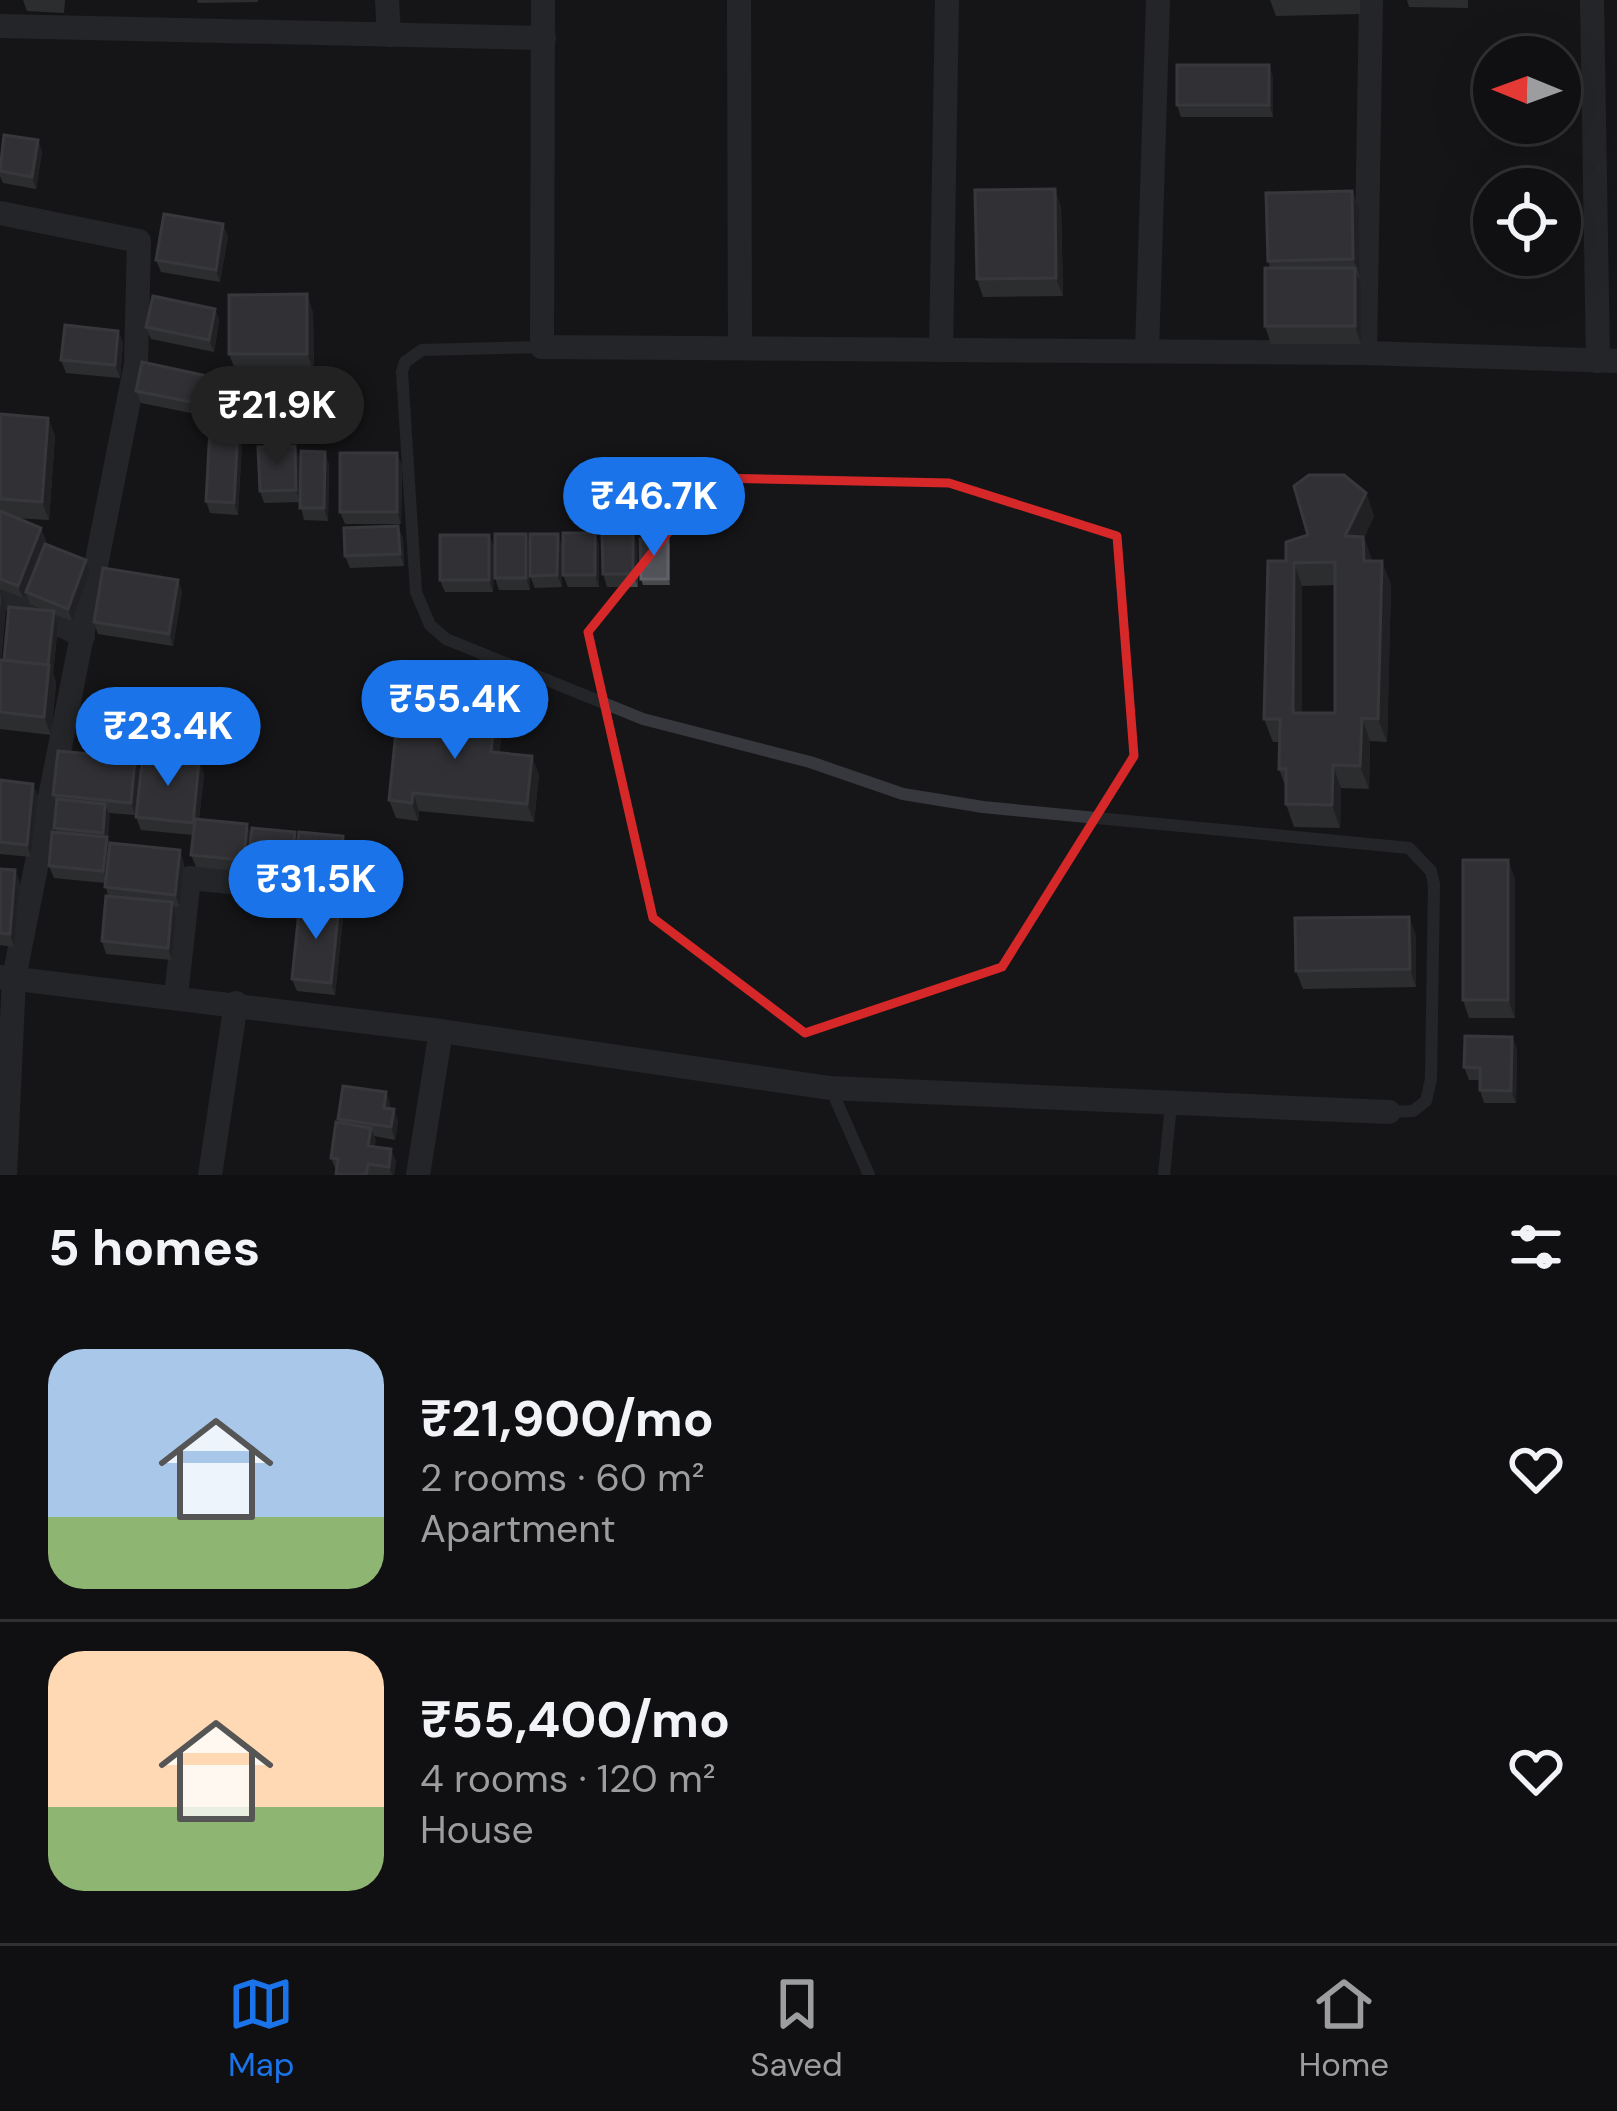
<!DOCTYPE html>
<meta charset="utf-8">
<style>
:root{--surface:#101012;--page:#1e1e20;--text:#f1f3f6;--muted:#9c9d9f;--line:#303032;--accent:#1a73e8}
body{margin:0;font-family:"DM Sans",sans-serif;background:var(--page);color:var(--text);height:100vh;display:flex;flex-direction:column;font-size:45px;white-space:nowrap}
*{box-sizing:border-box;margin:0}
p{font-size:39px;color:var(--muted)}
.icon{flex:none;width:66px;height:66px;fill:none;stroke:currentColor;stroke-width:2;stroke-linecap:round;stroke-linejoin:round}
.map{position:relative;height:1175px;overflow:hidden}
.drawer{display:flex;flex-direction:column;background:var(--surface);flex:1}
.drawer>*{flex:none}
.needle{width:78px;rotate:271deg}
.fabs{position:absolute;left:1473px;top:36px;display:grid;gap:24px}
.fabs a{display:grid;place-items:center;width:108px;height:108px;border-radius:50%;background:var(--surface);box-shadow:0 12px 48px #0002,0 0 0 3px var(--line);font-size:60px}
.price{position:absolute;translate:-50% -102px;padding:0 27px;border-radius:42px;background:var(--accent);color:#fff;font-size:39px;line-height:78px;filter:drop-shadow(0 3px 6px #0008)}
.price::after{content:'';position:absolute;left:50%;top:72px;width:36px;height:27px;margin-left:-18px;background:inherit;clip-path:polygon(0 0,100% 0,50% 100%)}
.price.on{background:#222;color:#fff}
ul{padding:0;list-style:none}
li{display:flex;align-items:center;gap:36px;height:300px;padding:0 48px}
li+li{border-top:3px solid var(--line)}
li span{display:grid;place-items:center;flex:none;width:336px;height:240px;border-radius:36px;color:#555}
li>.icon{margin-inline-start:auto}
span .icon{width:144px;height:144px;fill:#fffc;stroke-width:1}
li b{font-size:51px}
h2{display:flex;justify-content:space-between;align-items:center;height:144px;padding:0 48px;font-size:51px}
.tab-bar{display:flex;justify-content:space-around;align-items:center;height:168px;border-top:3px solid var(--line);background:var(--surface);font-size:33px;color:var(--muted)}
.tab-bar a{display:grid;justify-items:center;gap:6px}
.tab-bar .on{color:var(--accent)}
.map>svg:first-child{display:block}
</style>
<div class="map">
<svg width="1617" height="1175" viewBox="0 0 1617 1175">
<rect width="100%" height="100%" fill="#161618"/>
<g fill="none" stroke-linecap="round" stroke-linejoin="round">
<!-- lane -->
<g stroke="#37383d" stroke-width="12">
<path d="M 542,347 L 422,350 L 405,362 L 402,372 L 416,592 L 430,625 L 446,639 L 643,719 L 810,762 L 903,794 L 983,807 L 1409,848 L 1431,871 L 1434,884 L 1431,1079 L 1426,1101 L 1413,1111 L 1390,1112"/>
<path d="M 831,1089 L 869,1175"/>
<path d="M 1164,1175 L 1171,1105"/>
</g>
<!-- street -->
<g stroke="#37383d" stroke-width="24">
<path d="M 387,0 L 389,35"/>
<path d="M 543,0 L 542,347 L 1365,353 L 1617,361"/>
<path d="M 739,0 L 740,347"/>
<path d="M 1592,0 L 1598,361"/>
<path d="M 0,26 L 544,38"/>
<path d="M 0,213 L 139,241 L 136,364 L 14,978 L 5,1175"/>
<path d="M 941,349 L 947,0"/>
<path d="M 1147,351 L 1158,0"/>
<path d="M 1365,353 L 1371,0"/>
<path d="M 0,594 L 83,636"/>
<path d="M 0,977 L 441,1031 L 830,1088 L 1389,1112"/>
<path d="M 176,996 L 189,878 L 358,894"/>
<path d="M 210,1175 L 236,1003"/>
<path d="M 418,1175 L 441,1031"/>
</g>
</g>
<!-- wall -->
<g fill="#47494d" fill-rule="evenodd">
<path d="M 23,0 L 65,0 L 64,13 L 27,11 Z"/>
<path d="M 197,0 L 258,0 L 258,2 L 198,3 Z"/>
<path d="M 1270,0 L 1360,0 L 1360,14 L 1276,16 Z"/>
<path d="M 1407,0 L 1468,0 L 1468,8 L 1409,7 Z"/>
<path d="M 1273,77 L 1273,117 L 1181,117 L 1177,105 Z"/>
<path d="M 38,140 L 42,152 L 36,189 L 3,183 L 0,176 L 0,158 Z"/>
<path d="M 1352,191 L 1359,209 L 1360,277 L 1358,277 L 1361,286 L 1361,344 L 1271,344 L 1265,326 L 1270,268 L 1268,261 Z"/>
<path d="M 1061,207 L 1063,296 L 983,297 L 977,279 Z"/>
<path d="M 228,236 L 220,282 L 161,272 L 156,260 Z"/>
<path d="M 215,309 L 219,321 L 214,352 L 151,339 L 146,327 Z"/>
<path d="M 313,312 L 314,371 L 236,372 L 229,354 Z"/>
<path d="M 118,331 L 123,343 L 120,378 L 66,373 L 61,360 Z"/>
<path d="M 207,376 L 211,388 L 206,416 L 141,403 L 136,391 Z"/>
<path d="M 0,414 L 48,418 L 55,436 L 49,520 L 15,518 L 46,540 L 23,598 L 0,589 Z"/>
<path d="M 238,429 L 242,441 L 238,515 L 210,513 L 206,501 Z"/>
<path d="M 295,446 L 299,458 L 300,495 L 329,464 L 328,521 L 304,520 L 300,502 L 264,503 L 260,491 Z"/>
<path d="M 402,465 L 401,524 L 345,524 L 340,512 Z"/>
<path d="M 1366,493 L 1374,516 L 1364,538 L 1372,561 L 1391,584 L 1387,742 L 1370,741 L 1369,789 L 1341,788 L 1340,828 L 1294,827 L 1286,804 L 1286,788 L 1279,769 L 1279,742 L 1273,742 L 1264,719 L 1286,561 L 1308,535 ZM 1335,585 L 1335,713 L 1302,713 L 1302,586 Z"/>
<path d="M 398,526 L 403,539 L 404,566 L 350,568 L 345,556 Z"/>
<path d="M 595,533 L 599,545 L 599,587 L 568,587 L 563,575 Z"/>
<path d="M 526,534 L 530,546 L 562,546 L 562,587 L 535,588 L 530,576 L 530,590 L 499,590 L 495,578 Z"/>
<path d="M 489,535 L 494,547 L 493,592 L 445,592 L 440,580 Z"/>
<path d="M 637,545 L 638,587 L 607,587 L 603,574 Z"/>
<path d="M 670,545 L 670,585 L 643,585 L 641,579 Z"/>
<path d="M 86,560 L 90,573 L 72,621 L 54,614 L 58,624 L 53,674 L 56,683 L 51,735 L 0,729 L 0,594 L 6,606 L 1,660 L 4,660 L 46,611 L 30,604 L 26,592 Z"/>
<path d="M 178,580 L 182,592 L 173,646 L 98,634 L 94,622 Z"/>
<path d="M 501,739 L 499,753 L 539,774 L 534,822 L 419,811 L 418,821 L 396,818 L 389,800 Z"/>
<path d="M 135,758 L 140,770 L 135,815 L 109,813 L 108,839 L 109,843 L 184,863 L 180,907 L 174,906 L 176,915 L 172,960 L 106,954 L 102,941 L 108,896 L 105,883 L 54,878 L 49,866 L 56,832 L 57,804 L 53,795 Z"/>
<path d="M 204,774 L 199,819 L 247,824 L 251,835 L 295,832 L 298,841 L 348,848 L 344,884 L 300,879 L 296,870 L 295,880 L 252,875 L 249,866 L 248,872 L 196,867 L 191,855 L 193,835 L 141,830 L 136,817 Z"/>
<path d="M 0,780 L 38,796 L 31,857 L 0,854 Z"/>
<path d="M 0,869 L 20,882 L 14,947 L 0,945 Z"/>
<path d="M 1515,878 L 1515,1018 L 1469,1018 L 1463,1000 Z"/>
<path d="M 339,906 L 343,918 L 335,995 L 297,991 L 292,979 Z"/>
<path d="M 1416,935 L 1416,987 L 1303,989 L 1296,971 Z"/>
<path d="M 1512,1037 L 1517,1049 L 1516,1103 L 1484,1103 L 1480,1090 L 1480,1080 L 1469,1080 L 1464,1067 Z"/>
<path d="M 386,1092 L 390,1104 L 390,1109 L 398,1121 L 395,1140 L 374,1136 L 374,1147 L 396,1161 L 394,1175 L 336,1175 L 336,1170 L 331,1158 L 339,1123 L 338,1119 Z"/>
</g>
<!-- shaded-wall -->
<g fill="#2f3033">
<path d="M 1269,65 L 1273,77 L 1273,117 L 1269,105 Z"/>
<path d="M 38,140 L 42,152 L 36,189 L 32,177 Z"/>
<path d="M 1055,189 L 1061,207 L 1063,296 L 1056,278 Z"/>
<path d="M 1352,191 L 1359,209 L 1360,277 L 1353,259 Z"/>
<path d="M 223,224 L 228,236 L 220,282 L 216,270 Z"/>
<path d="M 1355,268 L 1361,286 L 1361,344 L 1355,326 Z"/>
<path d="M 307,294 L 313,312 L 314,371 L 307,354 Z"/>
<path d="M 215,309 L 219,321 L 214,352 L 209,340 Z"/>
<path d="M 118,331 L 123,343 L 120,378 L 115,365 Z"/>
<path d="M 207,376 L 211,388 L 206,416 L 201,404 Z"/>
<path d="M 48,418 L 55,436 L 49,520 L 42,502 Z"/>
<path d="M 238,429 L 242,441 L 238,515 L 234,503 Z"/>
<path d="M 295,446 L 299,458 L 300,502 L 296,490 Z"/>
<path d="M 325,452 L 329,464 L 328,521 L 324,508 Z"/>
<path d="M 397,453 L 402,465 L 401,524 L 397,512 Z"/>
<path d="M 1366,493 L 1374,516 L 1364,538 L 1372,560 L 1372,584 L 1364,561 L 1345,536 Z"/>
<path d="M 398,526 L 403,539 L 404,566 L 400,554 Z"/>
<path d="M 41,528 L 46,540 L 23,598 L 18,586 Z"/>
<path d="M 633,532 L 637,545 L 638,587 L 633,574 Z"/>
<path d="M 595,533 L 599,545 L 599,587 L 595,575 Z"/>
<path d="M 526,534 L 530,546 L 530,590 L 526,578 Z"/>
<path d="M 558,534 L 562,546 L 562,587 L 557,575 Z"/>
<path d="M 489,535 L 494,547 L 493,592 L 489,580 Z"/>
<path d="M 668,539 L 670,545 L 670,585 L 668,579 Z"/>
<path d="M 86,560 L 90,573 L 72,621 L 68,609 Z"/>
<path d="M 1382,561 L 1391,584 L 1387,742 L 1378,719 Z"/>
<path d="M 1294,563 L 1302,586 L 1302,736 L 1293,713 Z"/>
<path d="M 178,580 L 182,592 L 173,646 L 169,634 Z"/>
<path d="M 2,594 L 6,606 L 0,667 L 0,612 Z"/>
<path d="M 54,611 L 58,624 L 53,674 L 56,683 L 51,735 L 44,717 Z"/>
<path d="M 1362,718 L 1370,741 L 1369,789 L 1360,766 Z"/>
<path d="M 494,722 L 501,739 L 498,770 L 491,752 Z"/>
<path d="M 532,756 L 539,774 L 534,822 L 527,804 Z"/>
<path d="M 135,758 L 140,770 L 135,815 L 131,803 Z"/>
<path d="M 199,761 L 204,774 L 197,836 L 193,823 Z"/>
<path d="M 1333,765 L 1341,788 L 1340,828 L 1332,805 Z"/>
<path d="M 33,784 L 38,796 L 31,857 L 27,845 Z"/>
<path d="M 413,793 L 419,811 L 418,821 L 412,803 Z"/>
<path d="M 105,804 L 110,816 L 108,839 L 111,849 L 108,883 L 103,871 L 106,843 L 103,833 Z"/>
<path d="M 247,824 L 251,837 L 248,872 L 244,860 Z"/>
<path d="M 295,832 L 299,844 L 295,880 L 291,868 Z"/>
<path d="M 343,836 L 348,848 L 344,884 L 340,871 Z"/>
<path d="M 180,850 L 184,863 L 180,907 L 175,895 Z"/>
<path d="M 1508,860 L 1515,878 L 1515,1018 L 1508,1000 Z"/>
<path d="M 15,870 L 20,882 L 14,947 L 10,934 Z"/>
<path d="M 172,902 L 176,915 L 172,960 L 168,948 Z"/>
<path d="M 339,906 L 343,918 L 335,995 L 331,983 Z"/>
<path d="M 1409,917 L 1416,935 L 1416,987 L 1410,969 Z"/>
<path d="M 1512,1037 L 1517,1049 L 1516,1103 L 1511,1091 Z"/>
<path d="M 386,1092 L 390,1104 L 388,1120 L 384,1108 Z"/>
<path d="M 394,1109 L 398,1121 L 395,1140 L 391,1127 Z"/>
<path d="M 371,1128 L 376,1140 L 373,1158 L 368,1146 Z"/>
<path d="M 391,1149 L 396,1161 L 394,1175 L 392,1175 L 389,1167 Z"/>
</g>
<!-- building -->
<g fill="#525359" stroke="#5f6168" stroke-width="3" fill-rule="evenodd">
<rect x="1177" y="65" width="92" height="40"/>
<path d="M 4,135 L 38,140 L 32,177 L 0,171 Z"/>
<path d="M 1055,189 L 1056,278 L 977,279 L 975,190 Z"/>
<path d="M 1352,191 L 1353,259 L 1268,261 L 1266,193 Z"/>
<path d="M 164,214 L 223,224 L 216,270 L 156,260 Z"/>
<rect x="1265" y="268" width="90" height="58"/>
<path d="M 307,294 L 307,354 L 229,354 L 229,295 Z"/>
<path d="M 153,296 L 215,309 L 209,340 L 146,327 Z"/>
<path d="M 65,325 L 118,331 L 115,365 L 61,360 Z"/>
<path d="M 142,362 L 207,376 L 201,404 L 136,391 Z"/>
<path d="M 0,414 L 48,418 L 42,502 L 0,499 Z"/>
<path d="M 210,428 L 238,429 L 234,503 L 206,501 Z"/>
<path d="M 295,446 L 296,490 L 260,491 L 258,447 Z"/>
<path d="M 301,451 L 325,452 L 324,508 L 300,508 Z"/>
<rect x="340" y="453" width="57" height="59"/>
<path d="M 1309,475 L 1344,475 L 1366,493 L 1345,536 L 1363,537 L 1364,561 L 1382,561 L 1378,719 L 1362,718 L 1360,766 L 1333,765 L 1332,805 L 1286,804 L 1286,769 L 1279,769 L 1280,719 L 1264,719 L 1268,561 L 1286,561 L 1286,542 L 1308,535 L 1294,486 ZM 1335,562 L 1335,713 L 1293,713 L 1294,563 Z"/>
<path d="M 0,511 L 41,528 L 18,586 L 0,579 Z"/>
<path d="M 398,526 L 400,554 L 345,556 L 344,528 Z"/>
<path d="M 633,532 L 633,574 L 603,574 L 602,533 Z"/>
<rect x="563" y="533" width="32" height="42"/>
<rect x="495" y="534" width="31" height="44"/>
<path d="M 530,534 L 558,534 L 557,575 L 530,576 Z"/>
<rect x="440" y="535" width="49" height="45"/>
<path d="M 640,539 L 668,539 L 668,579 L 641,579 Z"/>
<path d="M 45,544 L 86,560 L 68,609 L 26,592 Z"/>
<path d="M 103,568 L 178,580 L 169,634 L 94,622 Z"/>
<path d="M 9,607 L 54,611 L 48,665 L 4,660 Z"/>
<path d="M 0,660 L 49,665 L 44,717 L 0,712 Z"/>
<path d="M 398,712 L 494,722 L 491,752 L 532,756 L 527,804 L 413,793 L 412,803 L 389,800 Z"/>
<path d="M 58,751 L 135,758 L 131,803 L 53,795 Z"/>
<path d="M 143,755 L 199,761 L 193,823 L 136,817 Z"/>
<path d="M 0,780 L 33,784 L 27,845 L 0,842 Z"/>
<path d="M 57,799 L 105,804 L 103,833 L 54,828 Z"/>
<path d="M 195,819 L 247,824 L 244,860 L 191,855 Z"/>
<path d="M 252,828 L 295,832 L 291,868 L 248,863 Z"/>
<path d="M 52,832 L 107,837 L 103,871 L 49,866 Z"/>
<path d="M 299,832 L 343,836 L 340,871 L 295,867 Z"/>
<path d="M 110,843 L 180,850 L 175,895 L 105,887 Z"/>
<rect x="1463" y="860" width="45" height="140"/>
<path d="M 0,869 L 15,870 L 10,934 L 0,933 Z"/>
<path d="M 106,896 L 172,902 L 168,948 L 102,941 Z"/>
<path d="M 300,902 L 339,906 L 331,983 L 292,979 Z"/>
<path d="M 1409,917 L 1410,969 L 1296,971 L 1295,918 Z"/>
<path d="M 1465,1036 L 1512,1037 L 1511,1091 L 1480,1090 L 1480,1068 L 1464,1067 Z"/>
<path d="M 343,1086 L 386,1092 L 384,1108 L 394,1109 L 391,1127 L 338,1119 Z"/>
<path d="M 336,1122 L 371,1128 L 368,1146 L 391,1149 L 389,1167 L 368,1164 L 366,1175 L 336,1175 L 338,1159 L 331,1158 Z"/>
</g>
<!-- marked area -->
<path d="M0 0H1617V1175H0ZM 712,478 L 949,483 L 1117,536 L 1134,756 L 1002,967 L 805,1033 L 653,918 L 588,632 Z" fill="#161618" fill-opacity=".55" fill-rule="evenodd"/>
<path fill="none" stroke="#d62828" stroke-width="9" stroke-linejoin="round" d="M 712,478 L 949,483 L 1117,536 L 1134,756 L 1002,967 L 805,1033 L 653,918 L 588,632 Z"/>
</svg>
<div class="fabs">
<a><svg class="needle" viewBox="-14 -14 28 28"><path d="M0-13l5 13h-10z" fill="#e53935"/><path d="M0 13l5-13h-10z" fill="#9c9d9f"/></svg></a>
<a><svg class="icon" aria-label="locate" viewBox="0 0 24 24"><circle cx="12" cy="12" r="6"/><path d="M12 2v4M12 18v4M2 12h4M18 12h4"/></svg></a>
</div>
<b class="price on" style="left:277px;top:468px">₹21.9K</b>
<b class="price" style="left:654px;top:559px">₹46.7K</b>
<b class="price" style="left:455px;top:762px">₹55.4K</b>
<b class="price" style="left:168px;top:789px">₹23.4K</b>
<b class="price" style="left:316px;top:942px">₹31.5K</b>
</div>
<section class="drawer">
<h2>5 homes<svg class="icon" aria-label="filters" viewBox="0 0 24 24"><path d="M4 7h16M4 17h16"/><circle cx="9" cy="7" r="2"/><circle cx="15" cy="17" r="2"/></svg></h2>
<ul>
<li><span style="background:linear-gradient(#a9c7e8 70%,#8fb573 0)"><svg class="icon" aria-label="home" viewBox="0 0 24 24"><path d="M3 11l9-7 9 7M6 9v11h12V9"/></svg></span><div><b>₹21,900/mo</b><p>2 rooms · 60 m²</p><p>Apartment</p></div><svg class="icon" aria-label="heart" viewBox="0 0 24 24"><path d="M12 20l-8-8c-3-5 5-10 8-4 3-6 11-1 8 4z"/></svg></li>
<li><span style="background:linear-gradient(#ffd9b3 65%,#8fb573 0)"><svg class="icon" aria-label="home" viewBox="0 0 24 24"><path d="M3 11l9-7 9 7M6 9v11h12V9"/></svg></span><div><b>₹55,400/mo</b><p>4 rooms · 120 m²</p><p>House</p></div><svg class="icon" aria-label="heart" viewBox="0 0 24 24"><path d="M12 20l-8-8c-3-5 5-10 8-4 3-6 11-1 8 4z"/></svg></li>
</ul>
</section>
<nav class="tab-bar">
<a class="on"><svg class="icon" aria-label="map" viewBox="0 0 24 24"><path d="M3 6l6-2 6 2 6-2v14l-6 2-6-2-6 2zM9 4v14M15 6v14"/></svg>Map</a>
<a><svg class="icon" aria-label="saved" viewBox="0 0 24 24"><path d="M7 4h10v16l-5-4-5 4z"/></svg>Saved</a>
<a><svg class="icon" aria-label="home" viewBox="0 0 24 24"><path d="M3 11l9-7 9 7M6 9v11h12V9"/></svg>Home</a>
</nav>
